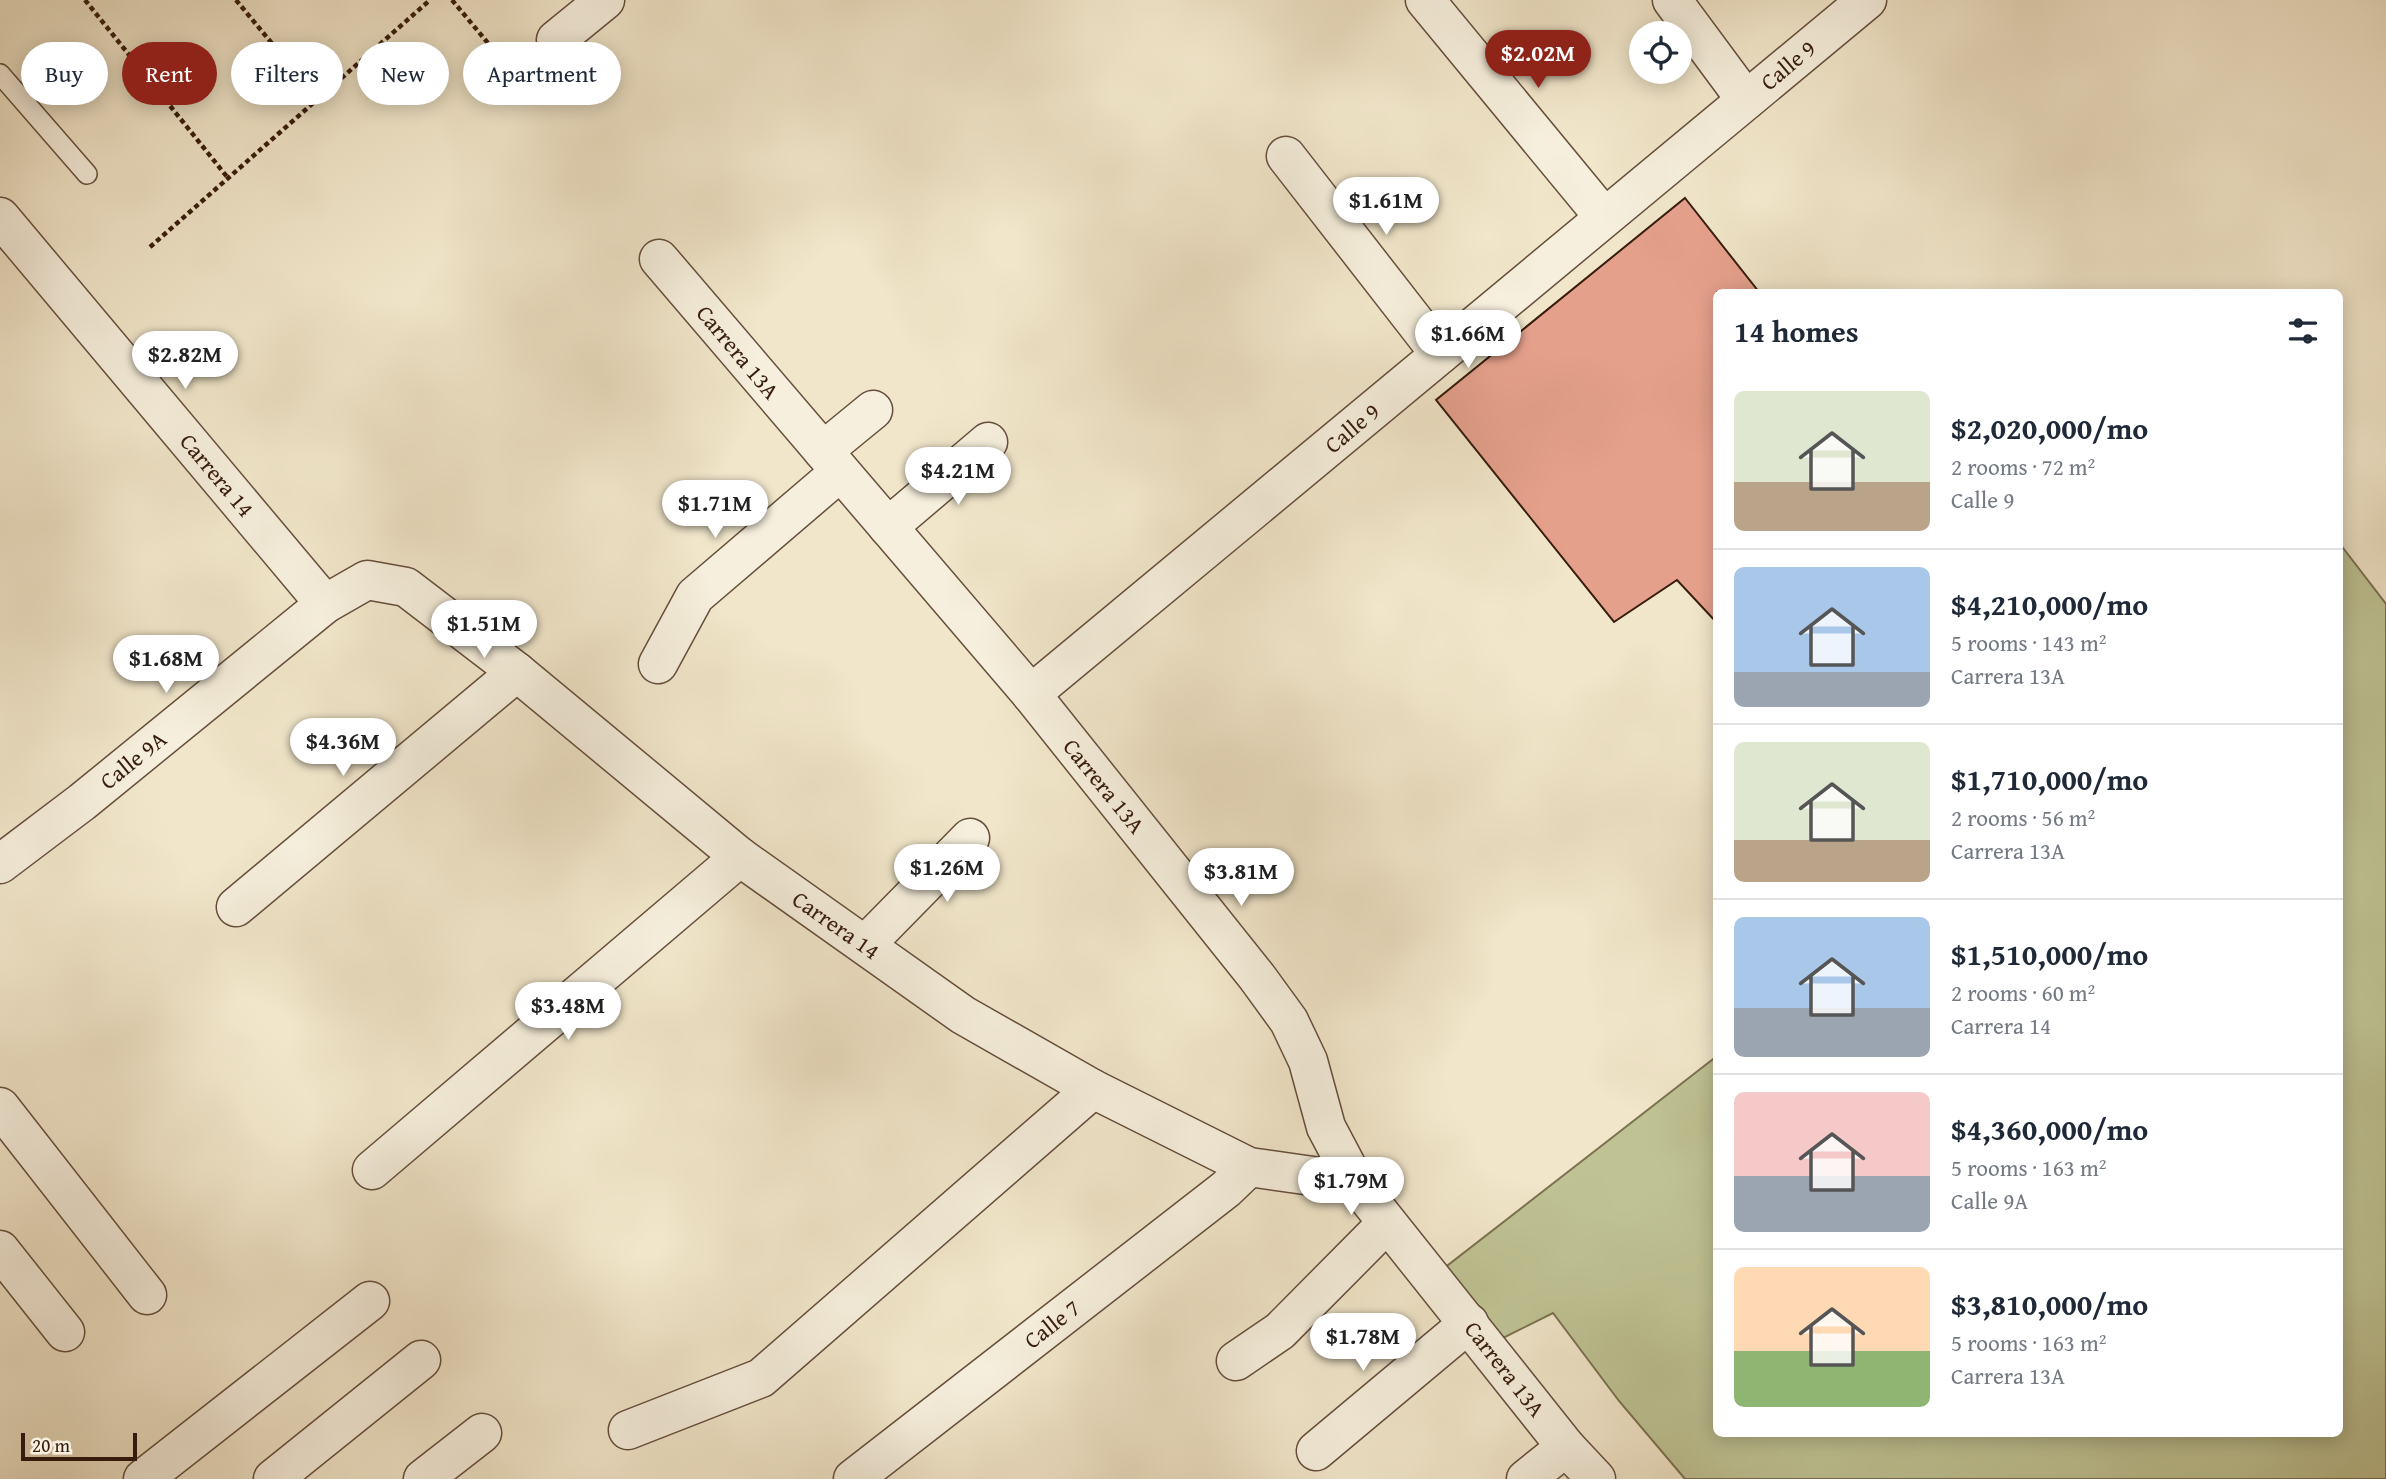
<!DOCTYPE html>
<meta charset="utf-8">
<style>
:root{--surface:#fff;--page:#f2f2f3;--text:#1f2937;--muted:#747a83;--line:#e0e1e3;--accent:#8f2418}
body{margin:0;font-family:"Gentium Book Plus",serif;background:var(--page);color:var(--text);height:100vh;display:flex;flex-direction:column;font-size:26px;white-space:nowrap}
*{box-sizing:border-box;margin:0}
p{font-size:23px;color:var(--muted)}
.icon{flex:none;width:38px;height:38px;fill:none;stroke:currentColor;stroke-width:2;stroke-linecap:round;stroke-linejoin:round}
.map{position:relative;flex:1;overflow:hidden}
.sheet{position:absolute;left:1713px;top:289px;width:630px;height:1148px;display:flex;flex-direction:column;background:var(--surface);border-radius:10px;box-shadow:0 4px 18px #0003}
.sheet>*{flex:none}
.hud{position:absolute;left:21px;top:42px;width:665px;height:63px;display:flex;gap:14px}
.controls{position:absolute;left:1629px;top:21px;display:grid;gap:14px}
.controls a{display:grid;place-items:center;width:63px;height:63px;border-radius:50%;background:var(--surface);box-shadow:0 4px 18px #0003;font-size:35px}
.scale{position:absolute;left:21px;bottom:18px;width:116px;box-sizing:border-box;padding-left:7px;border:4px solid #371c0c;border-top:0;font-size:19px;line-height:24px;white-space:nowrap;color:#371c0c;-webkit-text-stroke:5px #f6efdd;paint-order:stroke}
.price{position:absolute;translate:-50% -60px;padding:0 16px;border-radius:24px;background:#fff;color:#222;font-size:23px;line-height:46px;filter:drop-shadow(0 2px 4px #0008)}
.price::after{content:'';position:absolute;left:50%;top:42px;width:21px;height:16px;margin-left:-10px;background:inherit;clip-path:polygon(0 0,100% 0,50% 100%)}
.price.selected{background:var(--accent);color:#fff}
ul{padding:0;list-style:none}
li{display:flex;align-items:center;gap:21px;height:175px;padding:0 21px}
li+li{border-top:2px solid var(--line)}
li span{display:grid;place-items:center;flex:none;width:196px;height:140px;border-radius:10px;color:#555}
li>.icon{margin-inline-start:auto}
span .icon{width:84px;height:84px;fill:#fffc;stroke-width:1}
li b{font-size:30px}
h2{display:flex;justify-content:space-between;align-items:center;height:84px;padding:0 21px;font-size:30px}
.chip{padding:0 24px;border-radius:32px;background:var(--surface);box-shadow:0 4px 18px #0003;font-size:24px;line-height:63px}
.chip.selected{background:var(--accent);color:#fff}
.map>svg:first-child{display:block}
</style>
<div class="map">
<svg width="2386" height="1479" viewBox="0 0 2386 1479">
<rect width="100%" height="100%" fill="#f1e6ca"/>
<filter id="stains"><feTurbulence type="fractalNoise" baseFrequency=".00286" numOctaves="4"/><feColorMatrix values="0 0 0 0 .2 0 0 0 0 .09 0 0 0 0 .02 0 0 0 .5 -.17"/></filter>
<radialGradient id="worn" r=".72"><stop offset=".6" stop-color="#630" stop-opacity="0"/><stop offset="1" stop-color="#630" stop-opacity=".3"/></radialGradient>
<!-- green -->
<path fill="#bfc394" stroke="#7b7050" stroke-width="2" d="M 2340,544 L 2386,604 L 2386,1479 L 1685,1479 L 1619,1401 L 1553,1313 L 1501,1339 L 1443,1269 L 1717,1056 L 1717,1433 L 2340,1433 Z"/>
<!-- building -->
<path fill="#e5a08c" stroke="#371c0c" stroke-width="2" d="M 1685,198 L 1759,292 L 1717,292 L 1717,623 L 1677,580 L 1614,622 L 1436,400 Z"/>
<g fill="none" stroke-linecap="round" stroke-linejoin="round">
<defs>
<path id="lane" d="M 0,74 L 87,174"/>
<g id="street">
<path d="M 1425,0 L 1604,217"/>
<path d="M 1672,0 L 1746,100"/>
<path d="M 556,40 L 605,0"/>
<path d="M 1286,156 L 1440,354"/>
<path d="M 0,217 L 325,604"/>
<path d="M 659,259 L 1031,694 L 1257,977 L 1289,1021 L 1308,1061 L 1326,1127 L 1355,1182 L 1566,1447 L 1596,1479"/>
<path d="M 823,451 L 873,410"/>
<path d="M 888,527 L 988,442"/>
<path d="M 658,664 L 695,596 L 840,472"/>
<path d="M 1031,694 L 1867,0"/>
<path d="M 0,864 L 82,802 L 325,604 L 367,580 L 406,587 L 517,672 L 740,857 L 963,1015 L 1093,1089 L 1249,1167 L 1355,1182"/>
<path d="M 236,907 L 517,672"/>
<path d="M 865,945 L 970,838"/>
<path d="M 0,1107 L 147,1295"/>
<path d="M 372,1170 L 740,857"/>
<path d="M 0,1250 L 65,1332"/>
<path d="M 1236,1361 L 1280,1331 L 1386,1224"/>
<path d="M 628,1430 L 761,1378 L 1093,1089"/>
<path d="M 1316,1451 L 1469,1323"/>
<path d="M 143,1479 L 370,1301"/>
<path d="M 273,1479 L 421,1360"/>
<path d="M 423,1479 L 482,1433"/>
<path d="M 853,1479 L 1226,1189 L 1249,1167"/>
<path d="M 1526,1479 L 1566,1447"/>
</g>
</defs>
<!-- lane casing -->
<use href="#lane" stroke="#664e3c" stroke-width="22"/>
<!-- street casing -->
<use href="#street" stroke="#664e3c" stroke-width="41"/>
<!-- path -->
<g stroke="#371c0c" stroke-width="4.5" stroke-dasharray="5 3.5" stroke-linecap="butt">
<path d="M 85,0 L 228,178"/>
<path d="M 236,0 L 318,99"/>
<path d="M 452,0 L 518,79"/>
<path d="M 150,247 L 430,0"/>
</g>
<!-- lane -->
<use href="#lane" stroke="#f6efdd" stroke-width="19"/>
<!-- street -->
<use href="#street" stroke="#f6efdd" stroke-width="38"/>
</g>
<g text-anchor="middle" stroke-width="7" stroke-linejoin="round" paint-order="stroke">
<!-- street labels -->
<g font-size="23" fill="#371c0c" stroke="#f6efdd">
<text transform="translate(1788 65) rotate(-40)" y="8">Calle 9</text>
<text transform="translate(738 352) rotate(50)" y="8">Carrera 13A</text>
<text transform="translate(1352 428) rotate(-40)" y="8">Calle 9</text>
<text transform="translate(217 475) rotate(50)" y="8">Carrera 14</text>
<text transform="translate(133 760) rotate(-39)" y="8">Calle 9A</text>
<text transform="translate(1104 786) rotate(51)" y="8">Carrera 13A</text>
<text transform="translate(836 925) rotate(35)" y="8">Carrera 14</text>
<text transform="translate(1052 1324) rotate(-38)" y="8">Calle 7</text>
<text transform="translate(1505 1369) rotate(52)" y="8">Carrera 13A</text>
</g>
</g>
<rect width="100%" height="100%" filter="url(#stains)"/>
<rect width="100%" height="100%" fill="url(#worn)"/>
</svg>
<div class="controls">
<a><svg class="icon" aria-label="locate" viewBox="0 0 24 24"><circle cx="12" cy="12" r="6"/><path d="M12 2v4M12 18v4M2 12h4M18 12h4"/></svg></a>
</div>
<div class="scale">20 m</div>
<b class="price selected" style="left:1538px;top:90px">$2.02M</b>
<b class="price" style="left:1386px;top:237px">$1.61M</b>
<b class="price" style="left:1468px;top:370px">$1.66M</b>
<b class="price" style="left:185px;top:391px">$2.82M</b>
<b class="price" style="left:958px;top:507px">$4.21M</b>
<b class="price" style="left:715px;top:540px">$1.71M</b>
<b class="price" style="left:484px;top:660px">$1.51M</b>
<b class="price" style="left:166px;top:695px">$1.68M</b>
<b class="price" style="left:343px;top:778px">$4.36M</b>
<b class="price" style="left:947px;top:904px">$1.26M</b>
<b class="price" style="left:1241px;top:908px">$3.81M</b>
<b class="price" style="left:568px;top:1042px">$3.48M</b>
<b class="price" style="left:1351px;top:1217px">$1.79M</b>
<b class="price" style="left:1363px;top:1373px">$1.78M</b>
<div class="hud">
<a class="chip">Buy</a>
<a class="chip selected">Rent</a>
<a class="chip">Filters</a>
<a class="chip">New</a>
<a class="chip">Apartment</a>
</div>
<section class="sheet">
<h2>14 homes<svg class="icon" aria-label="filters" viewBox="0 0 24 24"><path d="M4 7h16M4 17h16"/><circle cx="9" cy="7" r="2"/><circle cx="15" cy="17" r="2"/></svg></h2>
<ul>
<li><span style="background:linear-gradient(#dfe7d0 65%,#b9a48a 0)"><svg class="icon" aria-label="home" viewBox="0 0 24 24"><path d="M3 11l9-7 9 7M6 9v11h12V9"/></svg></span><div><b>$2,020,000/mo</b><p>2 rooms · 72 m²</p><p>Calle 9</p></div></li>
<li><span style="background:linear-gradient(#a9c7e8 75%,#9aa5b1 0)"><svg class="icon" aria-label="home" viewBox="0 0 24 24"><path d="M3 11l9-7 9 7M6 9v11h12V9"/></svg></span><div><b>$4,210,000/mo</b><p>5 rooms · 143 m²</p><p>Carrera 13A</p></div></li>
<li><span style="background:linear-gradient(#dfe7d0 70%,#b9a48a 0)"><svg class="icon" aria-label="home" viewBox="0 0 24 24"><path d="M3 11l9-7 9 7M6 9v11h12V9"/></svg></span><div><b>$1,710,000/mo</b><p>2 rooms · 56 m²</p><p>Carrera 13A</p></div></li>
<li><span style="background:linear-gradient(#a9c7e8 65%,#9aa5b1 0)"><svg class="icon" aria-label="home" viewBox="0 0 24 24"><path d="M3 11l9-7 9 7M6 9v11h12V9"/></svg></span><div><b>$1,510,000/mo</b><p>2 rooms · 60 m²</p><p>Carrera 14</p></div></li>
<li><span style="background:linear-gradient(#f6c9c9 60%,#9aa5b1 0)"><svg class="icon" aria-label="home" viewBox="0 0 24 24"><path d="M3 11l9-7 9 7M6 9v11h12V9"/></svg></span><div><b>$4,360,000/mo</b><p>5 rooms · 163 m²</p><p>Calle 9A</p></div></li>
<li><span style="background:linear-gradient(#ffd9b3 60%,#8fb573 0)"><svg class="icon" aria-label="home" viewBox="0 0 24 24"><path d="M3 11l9-7 9 7M6 9v11h12V9"/></svg></span><div><b>$3,810,000/mo</b><p>5 rooms · 163 m²</p><p>Carrera 13A</p></div></li>
</ul>
</section>
</div>
